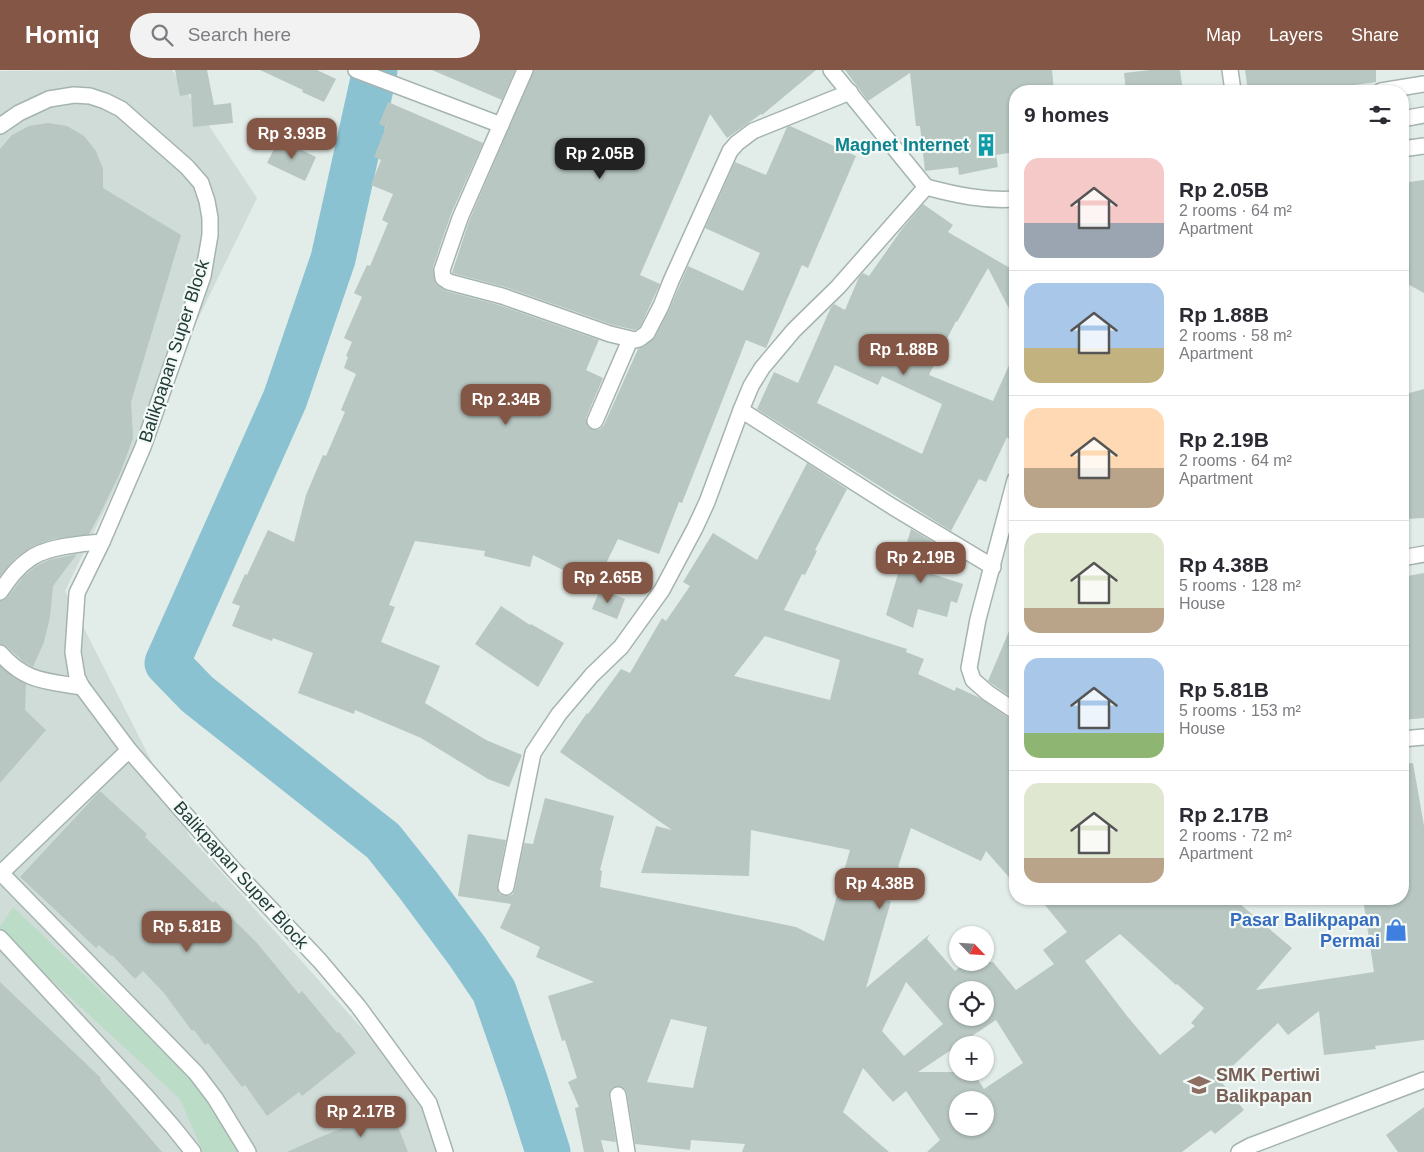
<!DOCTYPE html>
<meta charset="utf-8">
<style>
:root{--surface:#fff;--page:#f2f2f3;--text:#2b2b33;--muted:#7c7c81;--line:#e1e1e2;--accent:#845645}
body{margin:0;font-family:Arial,sans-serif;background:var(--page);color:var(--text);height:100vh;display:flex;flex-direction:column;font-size:19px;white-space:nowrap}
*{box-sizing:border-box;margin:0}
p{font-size:16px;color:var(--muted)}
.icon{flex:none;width:28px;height:28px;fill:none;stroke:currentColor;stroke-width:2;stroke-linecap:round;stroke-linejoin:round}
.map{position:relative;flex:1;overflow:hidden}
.side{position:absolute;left:1009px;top:15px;width:400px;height:820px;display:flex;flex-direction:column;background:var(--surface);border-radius:20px;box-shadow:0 1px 4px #0004}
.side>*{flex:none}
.needle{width:32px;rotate:115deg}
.buttons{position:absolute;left:949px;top:856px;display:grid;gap:10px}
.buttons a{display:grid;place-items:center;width:45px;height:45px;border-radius:50%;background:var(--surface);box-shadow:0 1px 4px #0004;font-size:25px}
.price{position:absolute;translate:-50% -42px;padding:0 11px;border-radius:10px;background:var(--accent);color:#fff;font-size:16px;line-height:32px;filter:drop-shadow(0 1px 2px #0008)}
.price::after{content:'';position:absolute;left:50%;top:30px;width:15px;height:11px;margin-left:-8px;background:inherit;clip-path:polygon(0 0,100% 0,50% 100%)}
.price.on{background:#222;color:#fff}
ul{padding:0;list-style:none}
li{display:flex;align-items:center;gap:15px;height:125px;padding:0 15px}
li+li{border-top:1px solid var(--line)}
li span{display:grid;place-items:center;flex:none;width:140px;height:100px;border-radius:15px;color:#555}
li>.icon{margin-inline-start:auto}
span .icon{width:60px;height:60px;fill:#fffc;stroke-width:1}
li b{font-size:21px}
h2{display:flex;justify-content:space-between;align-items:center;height:60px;padding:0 15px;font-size:21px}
header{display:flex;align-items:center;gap:30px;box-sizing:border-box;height:70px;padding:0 25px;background:var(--accent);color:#fff}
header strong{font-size:24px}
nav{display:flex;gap:28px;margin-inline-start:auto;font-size:18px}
.search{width:350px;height:45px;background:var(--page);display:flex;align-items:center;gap:12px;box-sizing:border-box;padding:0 18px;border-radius:28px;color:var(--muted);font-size:19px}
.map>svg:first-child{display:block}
</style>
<header>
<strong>Homiq</strong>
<div class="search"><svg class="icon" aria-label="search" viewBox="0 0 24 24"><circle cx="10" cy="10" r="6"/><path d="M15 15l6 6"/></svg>Search here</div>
<nav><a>Map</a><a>Layers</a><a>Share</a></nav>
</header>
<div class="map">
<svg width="1424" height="1082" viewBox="0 0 1424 1082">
<rect width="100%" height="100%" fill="#e2ece8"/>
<!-- built -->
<path fill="#d0dcd7" d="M 172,0 L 257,128 L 65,521 L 190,767 L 429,1033 L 438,1082 L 0,1082 L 0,1 Z"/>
<!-- green -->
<path fill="#bbddc7" d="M 13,837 L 199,1015 L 241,1082 L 203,1082 L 180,1029 L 0,862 L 0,857 Z"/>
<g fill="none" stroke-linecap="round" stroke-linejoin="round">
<!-- river -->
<path stroke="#8bc2d1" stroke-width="45" d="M 375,0 L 333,189 L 285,329 L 167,593 L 197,624 L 383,771 L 418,815 L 467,881 L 494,921 L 526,1013 L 548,1082"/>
</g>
<!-- building -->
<g fill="#b8c7c2" fill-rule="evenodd">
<path d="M 175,0 L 207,0 L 214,35 L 231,33 L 233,53 L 193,57 L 191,24 L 180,26 Z"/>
<path d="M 260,0 L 317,0 L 336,9 L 324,32 L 302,22 L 303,20 Z"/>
<path d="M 432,0 L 515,0 L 502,30 Z"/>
<path d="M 534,0 L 816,0 L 762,45 L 761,44 L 727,68 L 710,44 L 640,205 L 660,214 L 640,257 L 635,260 L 613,255 L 505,217 L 452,203 L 469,151 Z"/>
<path d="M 845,0 L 1052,0 L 1054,21 L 1015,21 L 1015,82 L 996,85 L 998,97 L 959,105 L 958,97 L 925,101 L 920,56 L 916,56 L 910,3 L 868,31 Z"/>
<path d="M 1150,0 L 1180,0 L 1183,21 L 1126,21 L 1124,3 Z"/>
<path d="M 1245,0 L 1376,0 L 1376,12 L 1312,21 L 1248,21 Z"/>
<path d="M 388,32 L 483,73 L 451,144 L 433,197 L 435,213 L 446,221 L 499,235 L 599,270 L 586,300 L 603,308 L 586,348 L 588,357 L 596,360 L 600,359 L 604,355 L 638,279 L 645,276 L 655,267 L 669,240 L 688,196 L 743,221 L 760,183 L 705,158 L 735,92 L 766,105 L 787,57 L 790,56 L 856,86 L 808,198 L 802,195 L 766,278 L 746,270 L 682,433 L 679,432 L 659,484 L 618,469 L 595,516 L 533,485 L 530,497 L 484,486 L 485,481 L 415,471 L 389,535 L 395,537 L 381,572 L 440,596 L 425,633 L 486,670 L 522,685 L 509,717 L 488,709 L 421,668 L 355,640 L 354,644 L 298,623 L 313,583 L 273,568 L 272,571 L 232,556 L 240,536 L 232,533 L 245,504 L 247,505 L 268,460 L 294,472 L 306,425 L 323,385 L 326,386 L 345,342 L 341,340 L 356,304 L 344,298 L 348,287 L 346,286 L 352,272 L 344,268 L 362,227 L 354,223 L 367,195 L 370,196 L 388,153 L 382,150 L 393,124 L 371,115 L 381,90 L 374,87 L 386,57 L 379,54 Z"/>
<path d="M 48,53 L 67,56 L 84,66 L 96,81 L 103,99 L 103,118 L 181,165 L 131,332 L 133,368 L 121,401 L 102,440 L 89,464 L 53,469 L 33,476 L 15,488 L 0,506 L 0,79 L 12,65 L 29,56 Z"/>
<path d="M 279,69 L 316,87 L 305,111 L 267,93 Z"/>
<path d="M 1424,110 L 1424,223 L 1402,211 L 1402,113 Z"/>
<path d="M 923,134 L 953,155 L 948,162 L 1015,201 L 1015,250 L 988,198 L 957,252 L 956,251 L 929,305 L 993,331 L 1015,282 L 1015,357 L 1009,369 L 1007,367 L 986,412 L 979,409 L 951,461 L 757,339 L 774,302 L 798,313 L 831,237 L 834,234 L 845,240 L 859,207 L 863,203 L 869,206 L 902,159 ZM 835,295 L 878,315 L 882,306 L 942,334 L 922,384 L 817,333 Z"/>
<path d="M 1424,319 L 1424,448 L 1406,449 L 1402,376 L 1408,375 L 1402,353 L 1402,325 Z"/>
<path d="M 807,393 L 847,419 L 815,480 L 817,481 L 805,505 L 802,504 L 784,540 L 907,579 L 906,582 L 924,589 L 918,604 L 955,621 L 956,617 L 980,628 L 1010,649 L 1015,650 L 1015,814 L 986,781 L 981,791 L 911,758 L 898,797 L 900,798 L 889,831 L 891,831 L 866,918 L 930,864 L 927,869 L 955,901 L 966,892 L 993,892 L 1016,920 L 1054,894 L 1043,880 L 1067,862 L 1040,829 L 1234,829 L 1292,878 L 1256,920 L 1374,902 L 1363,829 L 1402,829 L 1402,694 L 1413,693 L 1424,756 L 1424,970 L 1375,976 L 1376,979 L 1324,985 L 1319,941 L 1288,965 L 1278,953 L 1219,1009 L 1244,1040 L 1215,1064 L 1211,1060 L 1182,1082 L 927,1082 L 940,1070 L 906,1021 L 893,1032 L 863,998 L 843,1042 L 889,1082 L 742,1082 L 745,1074 L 691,1070 L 690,1080 L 635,1074 L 627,1023 L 625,1019 L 617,1016 L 612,1018 L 609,1026 L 616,1072 L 601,1070 L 604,1082 L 584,1082 L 575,1038 L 579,1037 L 568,1012 L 577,1008 L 565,970 L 562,971 L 548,926 L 594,912 L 536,887 L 540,877 L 500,858 L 511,834 L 458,826 L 468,764 L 506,770 L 497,816 L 499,824 L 504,826 L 509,826 L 513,824 L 515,819 L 524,773 L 533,774 L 545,728 L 614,746 L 600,800 L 602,801 L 600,817 L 796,857 L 824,871 L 850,780 L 751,760 L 749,806 L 641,803 L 656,756 L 672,760 L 560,682 L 587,643 L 588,644 L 621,599 L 630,603 L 662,548 L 666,551 L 690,516 L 683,512 L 713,463 L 757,490 ZM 765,566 L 840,590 L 830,630 L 734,606 ZM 1120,864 L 1176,915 L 1177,914 L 1204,938 L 1191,953 L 1195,956 L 1160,985 L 1127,946 L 1085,891 ZM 906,912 L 943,954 L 904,986 L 882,961 ZM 958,920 L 985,920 L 985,948 L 958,948 ZM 671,949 L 707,957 L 693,1018 L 647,1012 ZM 996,950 L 1023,993 L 984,1019 L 973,1002 L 918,1002 ZM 958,1030 L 985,1030 L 985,1058 L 958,1058 Z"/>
<path d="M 911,459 L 938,475 L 929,503 L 963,514 L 957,533 L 951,531 L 947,547 L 918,539 L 913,558 L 886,545 Z"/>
<path d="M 77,484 L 53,516 L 50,547 L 44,572 L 33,597 L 24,592 L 6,576 L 0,574 L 0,531 L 7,528 L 24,506 L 36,496 L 49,490 Z"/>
<path d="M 1424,503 L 1424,648 L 1402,650 L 1402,507 Z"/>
<path d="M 600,519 L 625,529 L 617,549 L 592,539 Z"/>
<path d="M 501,536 L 530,555 L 531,554 L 564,573 L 538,617 L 475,574 Z"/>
<path d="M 1015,547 L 1015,630 L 988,611 Z"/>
<path d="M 0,596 L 13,607 L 26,614 L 25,640 L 46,660 L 0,713 Z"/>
<path d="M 100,721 L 147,764 L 145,767 L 213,833 L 215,831 L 257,873 L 299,924 L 302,921 L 337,963 L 339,962 L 356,983 L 302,1026 L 299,1022 L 267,1046 L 245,1015 L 242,1017 L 208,973 L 205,975 L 194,960 L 192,961 L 164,923 L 143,901 L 135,909 L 112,885 L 111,886 L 99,875 L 96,878 L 20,807 Z"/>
<path d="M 0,912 L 101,1008 L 100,1010 L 162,1082 L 0,1082 Z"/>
<path d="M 1424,1037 L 1424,1082 L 1398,1082 L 1386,1065 Z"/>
<path d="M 391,1039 L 408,1082 L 287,1082 L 323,1066 Z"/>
</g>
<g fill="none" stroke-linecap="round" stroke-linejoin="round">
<defs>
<g id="minor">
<path d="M 356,0 L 501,55"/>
<path d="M 525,0 L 460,148 L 442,200 L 443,208 L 449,212 L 502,226 L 610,264 L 635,270 L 639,269 L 647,263 L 661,236 L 671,211 L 730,81 L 737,73 L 753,61 L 850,22"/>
<path d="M 831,0 L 926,117"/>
<path d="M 1230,0 L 1233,21"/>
<path d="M 1381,21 L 1424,14"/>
<path d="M 1402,49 L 1424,45"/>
<path d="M 0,56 L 19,43 L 49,29 L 74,25 L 90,26 L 105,31 L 121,39 L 187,97 L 201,113 L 207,131 L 210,148 L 210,165 L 203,206 L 143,377 L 102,472 L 77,523 L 73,582 L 77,607 L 82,617 L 129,680 L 233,799 L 320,891 L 358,936 L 429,1033 L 445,1082"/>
<path d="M 1402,79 L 1424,76"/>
<path d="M 741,340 L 893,437 L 993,497"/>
<path d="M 595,351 L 630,270"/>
<path d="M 1015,410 L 978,549 L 969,598 L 973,610 L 988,623 L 1015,641"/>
<path d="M 1402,488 L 1424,484"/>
<path d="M 0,522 C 9,509 17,497 31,488 C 46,477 84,473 102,472"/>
<path d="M 0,583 C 25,612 46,611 82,617"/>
<path d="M 1402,669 L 1424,667"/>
<path d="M 1,803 L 196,1003 L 215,1028 L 248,1082"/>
<path d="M 0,804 L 129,680"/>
<path d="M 506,817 L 533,683 L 559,644 L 592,605 L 621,577 L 662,520 L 695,458 L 707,432 L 741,340 L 751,316 L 762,298 L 794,260 L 838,217 L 926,117 C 956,125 984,131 1015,129"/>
<path d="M 0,868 L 145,1025 L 173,1057 L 193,1082"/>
<path d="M 618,1025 L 627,1082"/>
<path d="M 1239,1082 L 1250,1076 L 1424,1010"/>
</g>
</defs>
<!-- minor casing -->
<use href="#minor" stroke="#a5b4b0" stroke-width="18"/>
<!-- minor -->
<use href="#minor" stroke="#fff" stroke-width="15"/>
</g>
<!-- icons -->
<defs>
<symbol id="building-bare" viewBox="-9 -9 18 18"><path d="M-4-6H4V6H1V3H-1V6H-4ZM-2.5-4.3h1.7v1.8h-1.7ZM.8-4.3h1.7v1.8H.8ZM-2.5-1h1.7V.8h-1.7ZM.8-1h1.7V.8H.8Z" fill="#0f9aa8" stroke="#f3f9f6" stroke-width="2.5" paint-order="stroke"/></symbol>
<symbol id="shop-bare" viewBox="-9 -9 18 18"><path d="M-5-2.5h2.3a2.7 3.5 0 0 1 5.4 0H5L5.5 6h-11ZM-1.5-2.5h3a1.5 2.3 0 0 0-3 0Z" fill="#3f7fe0" stroke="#f3f9f6" stroke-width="2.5" paint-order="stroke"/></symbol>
<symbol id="school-bare" viewBox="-9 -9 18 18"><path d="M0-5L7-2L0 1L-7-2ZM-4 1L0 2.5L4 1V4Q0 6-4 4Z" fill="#8d6e63" stroke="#f3f9f6" stroke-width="2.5" paint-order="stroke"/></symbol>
</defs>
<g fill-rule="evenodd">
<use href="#building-bare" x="970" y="59" width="32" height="32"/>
<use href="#shop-bare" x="1380" y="844" width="32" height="32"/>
<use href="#school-bare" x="1183" y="999" width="32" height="32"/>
</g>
<g text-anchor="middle" stroke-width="4.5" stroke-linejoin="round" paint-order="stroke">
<!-- culture labels -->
<g font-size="18" font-weight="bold" fill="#0d838f" stroke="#f3f9f6" text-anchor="end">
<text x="969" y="81">Magnet Internet</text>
</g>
<!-- street labels -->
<g font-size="18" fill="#223d38" stroke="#f3f9f6">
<text transform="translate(174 281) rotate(-72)" y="6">Balikpapan Super Block</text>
<text transform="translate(241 805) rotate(48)" y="6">Balikpapan Super Block</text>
</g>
<!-- shop labels -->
<g font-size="18" font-weight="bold" fill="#366cbe" stroke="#f3f9f6" text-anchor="end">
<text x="1380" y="856">Pasar Balikpapan<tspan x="1380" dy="21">Permai</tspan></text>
</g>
<!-- education labels -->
<g font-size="18" font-weight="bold" fill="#785e54" stroke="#f3f9f6" text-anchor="start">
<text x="1216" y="1011">SMK Pertiwi<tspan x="1216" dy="21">Balikpapan</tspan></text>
</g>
</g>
</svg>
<div class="buttons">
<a><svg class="needle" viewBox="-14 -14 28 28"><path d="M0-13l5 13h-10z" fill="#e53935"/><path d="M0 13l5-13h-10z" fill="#7c7c81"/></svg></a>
<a><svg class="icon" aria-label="locate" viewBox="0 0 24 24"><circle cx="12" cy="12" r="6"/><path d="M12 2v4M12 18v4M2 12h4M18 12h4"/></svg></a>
<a>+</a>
<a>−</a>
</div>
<b class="price" style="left:292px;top:90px">Rp 3.93B</b>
<b class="price on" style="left:600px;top:110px">Rp 2.05B</b>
<b class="price" style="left:904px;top:306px">Rp 1.88B</b>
<b class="price" style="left:506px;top:356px">Rp 2.34B</b>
<b class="price" style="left:921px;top:514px">Rp 2.19B</b>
<b class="price" style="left:608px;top:534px">Rp 2.65B</b>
<b class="price" style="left:880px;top:840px">Rp 4.38B</b>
<b class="price" style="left:187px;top:883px">Rp 5.81B</b>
<b class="price" style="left:361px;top:1068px">Rp 2.17B</b>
<section class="side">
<h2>9 homes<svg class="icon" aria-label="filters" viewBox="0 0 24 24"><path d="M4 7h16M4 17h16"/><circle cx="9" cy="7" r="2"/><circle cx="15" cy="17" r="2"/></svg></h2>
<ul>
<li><span style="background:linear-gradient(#f6c9c9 65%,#9aa5b1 0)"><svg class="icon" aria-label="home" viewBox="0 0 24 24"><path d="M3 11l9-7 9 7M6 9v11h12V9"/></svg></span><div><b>Rp 2.05B</b><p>2 rooms · 64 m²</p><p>Apartment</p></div></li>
<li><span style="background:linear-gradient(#a9c7e8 65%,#c2b280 0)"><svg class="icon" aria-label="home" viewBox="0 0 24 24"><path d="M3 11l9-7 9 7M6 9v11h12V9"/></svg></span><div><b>Rp 1.88B</b><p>2 rooms · 58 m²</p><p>Apartment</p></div></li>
<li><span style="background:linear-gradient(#ffd9b3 60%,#b9a48a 0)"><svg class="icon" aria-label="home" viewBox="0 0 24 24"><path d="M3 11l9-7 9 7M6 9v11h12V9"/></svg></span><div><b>Rp 2.19B</b><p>2 rooms · 64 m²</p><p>Apartment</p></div></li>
<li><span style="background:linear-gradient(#dfe7d0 75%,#b9a48a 0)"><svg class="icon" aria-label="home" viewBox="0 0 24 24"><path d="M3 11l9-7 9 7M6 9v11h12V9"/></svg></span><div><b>Rp 4.38B</b><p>5 rooms · 128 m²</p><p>House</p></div></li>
<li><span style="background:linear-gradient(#a9c7e8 75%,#8fb573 0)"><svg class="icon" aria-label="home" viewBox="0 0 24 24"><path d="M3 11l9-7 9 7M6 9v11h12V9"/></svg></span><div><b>Rp 5.81B</b><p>5 rooms · 153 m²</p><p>House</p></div></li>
<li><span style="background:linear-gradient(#dfe7d0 75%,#b9a48a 0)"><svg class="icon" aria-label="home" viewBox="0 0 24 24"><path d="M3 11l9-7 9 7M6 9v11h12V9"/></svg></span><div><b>Rp 2.17B</b><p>2 rooms · 72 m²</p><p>Apartment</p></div></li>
</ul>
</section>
</div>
